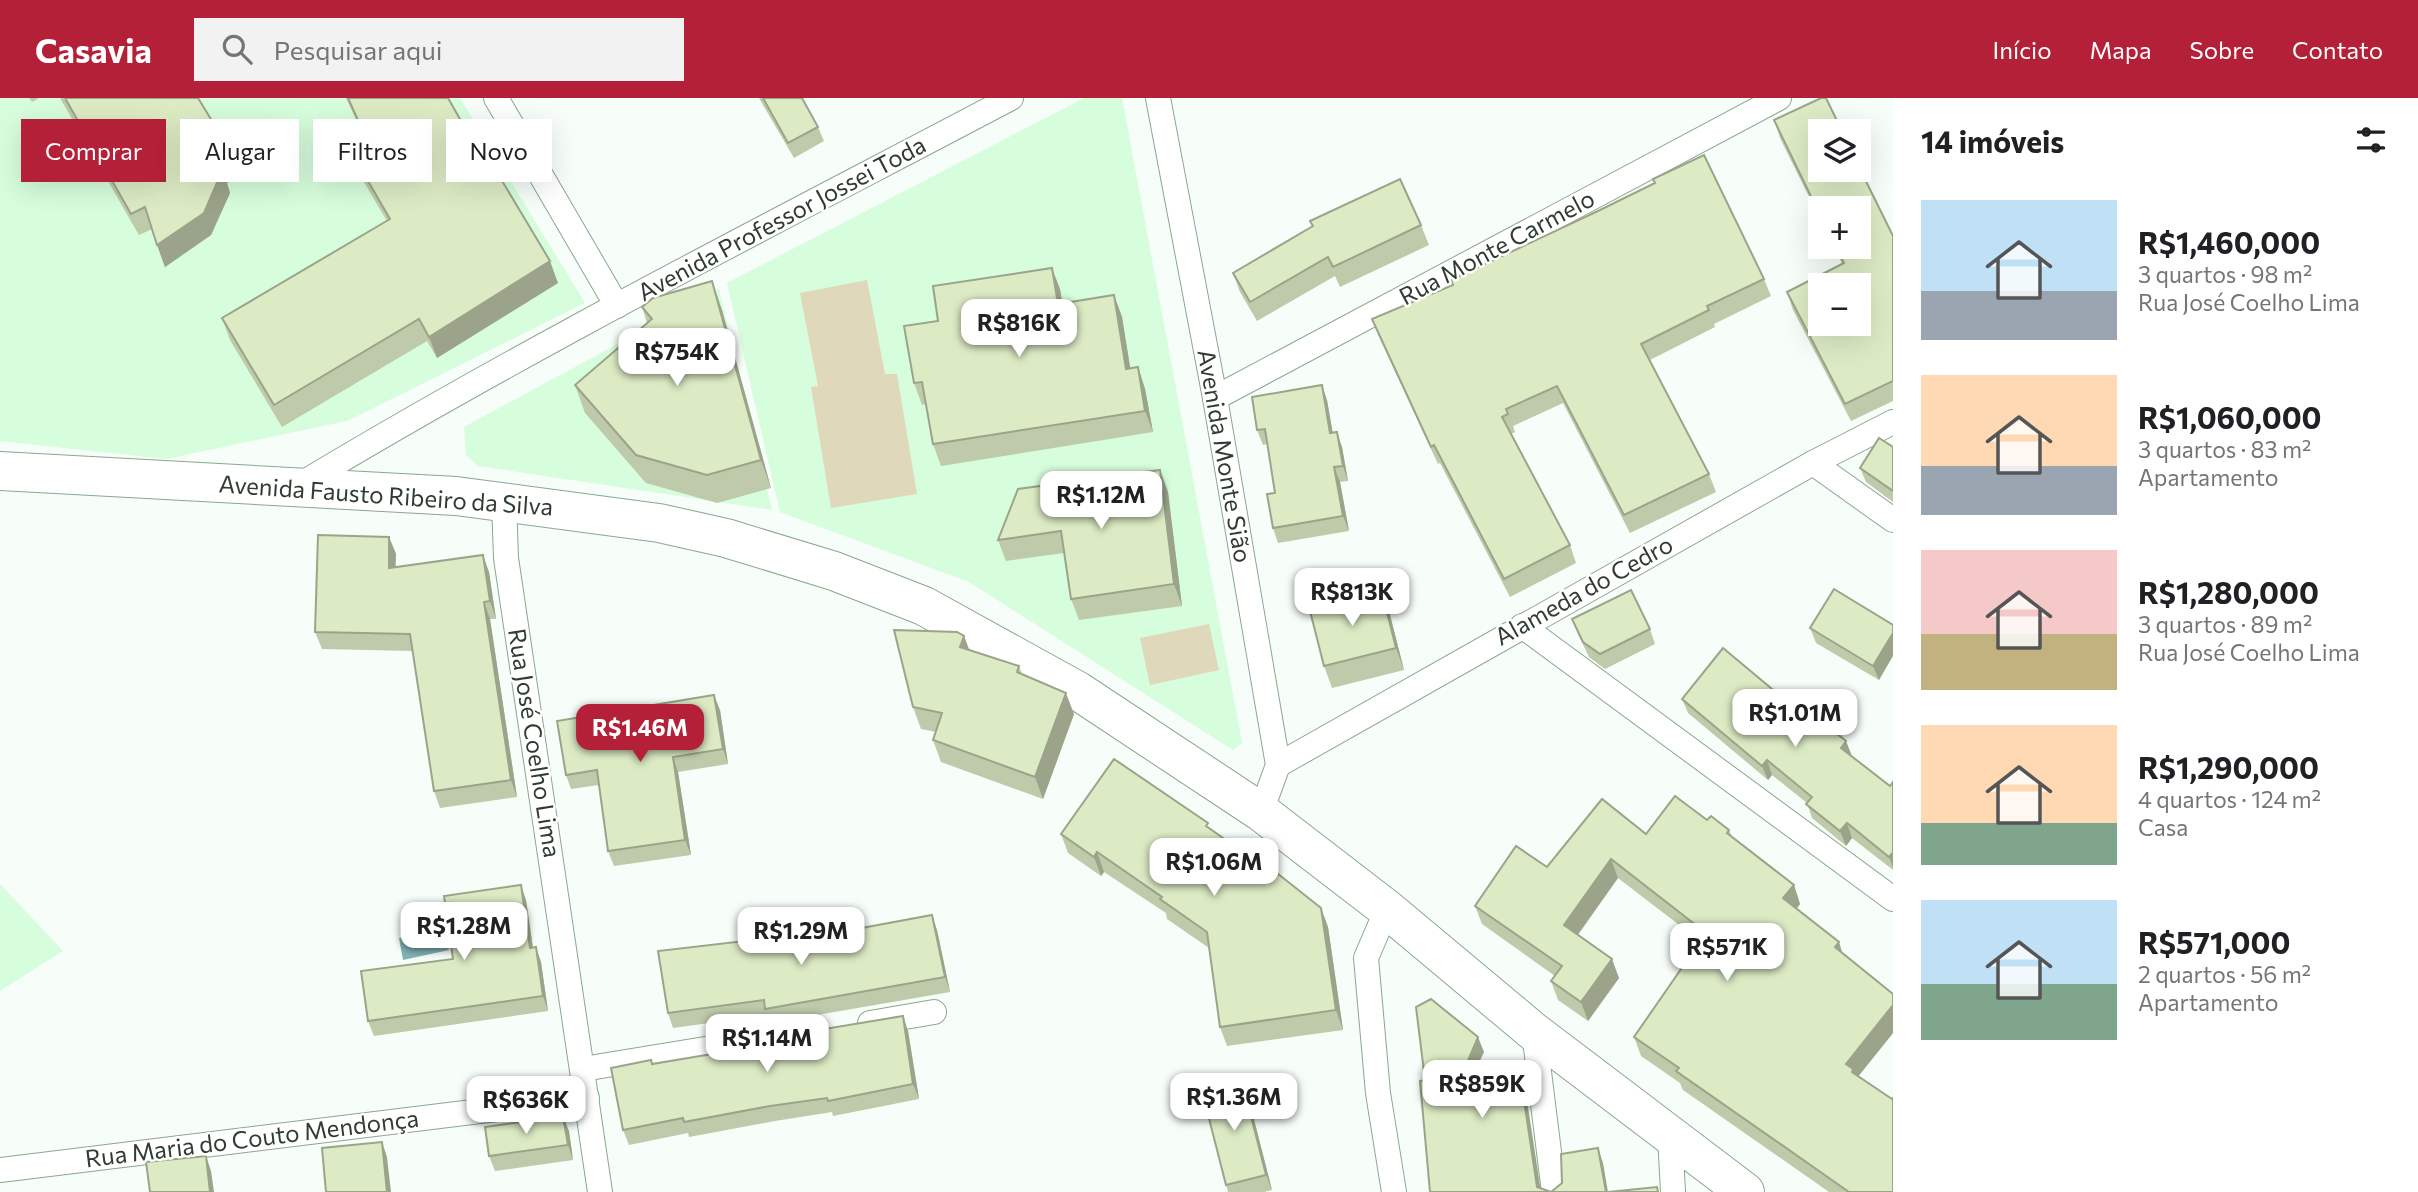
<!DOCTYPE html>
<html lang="pt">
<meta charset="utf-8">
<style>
:root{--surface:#fff;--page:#f2f2f2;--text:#202124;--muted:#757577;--accent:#b32037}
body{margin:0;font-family:Commissioner,sans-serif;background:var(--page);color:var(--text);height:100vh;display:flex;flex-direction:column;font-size:26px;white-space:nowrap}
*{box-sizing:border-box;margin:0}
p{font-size:23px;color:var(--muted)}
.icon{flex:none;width:38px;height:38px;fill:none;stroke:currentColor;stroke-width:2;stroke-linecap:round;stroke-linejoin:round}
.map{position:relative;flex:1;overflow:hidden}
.panel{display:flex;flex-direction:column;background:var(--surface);width:525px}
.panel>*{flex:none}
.top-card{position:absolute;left:21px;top:21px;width:665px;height:63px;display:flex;gap:14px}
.tools{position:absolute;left:1808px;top:21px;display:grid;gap:14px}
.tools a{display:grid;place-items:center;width:63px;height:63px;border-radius:0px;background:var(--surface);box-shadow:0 7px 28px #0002;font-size:35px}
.price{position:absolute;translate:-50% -60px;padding:0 16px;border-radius:14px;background:#fff;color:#222;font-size:23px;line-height:46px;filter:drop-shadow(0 2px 4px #0008)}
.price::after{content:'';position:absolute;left:50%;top:42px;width:21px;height:16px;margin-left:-10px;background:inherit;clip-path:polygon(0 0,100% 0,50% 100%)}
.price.on{background:var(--accent);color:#fff}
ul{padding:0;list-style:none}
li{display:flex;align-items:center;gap:21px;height:175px;padding:0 28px}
li span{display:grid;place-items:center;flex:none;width:196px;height:140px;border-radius:0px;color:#555}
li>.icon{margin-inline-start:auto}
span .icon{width:84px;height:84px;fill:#fffc;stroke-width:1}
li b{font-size:30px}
h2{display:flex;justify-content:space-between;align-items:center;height:84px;padding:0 28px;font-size:30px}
.pill{padding:0 24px;border-radius:0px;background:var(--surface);box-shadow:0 7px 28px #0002;font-size:24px;line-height:63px}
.pill.on{background:var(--accent);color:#fff}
header{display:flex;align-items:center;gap:42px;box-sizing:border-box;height:98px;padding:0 35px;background:var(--accent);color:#fff}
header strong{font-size:33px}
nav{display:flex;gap:38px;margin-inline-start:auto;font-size:24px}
.search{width:490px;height:63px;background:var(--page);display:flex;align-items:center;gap:18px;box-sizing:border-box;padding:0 24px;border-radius:0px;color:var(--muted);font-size:26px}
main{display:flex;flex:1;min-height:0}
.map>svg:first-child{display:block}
</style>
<header>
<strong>Casavia</strong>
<div class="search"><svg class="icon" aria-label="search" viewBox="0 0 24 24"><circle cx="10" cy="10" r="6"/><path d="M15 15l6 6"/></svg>Pesquisar aqui</div>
<nav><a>Início</a><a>Mapa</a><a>Sobre</a><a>Contato</a></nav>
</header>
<main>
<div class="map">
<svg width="1893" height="1094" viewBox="0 0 1893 1094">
<rect width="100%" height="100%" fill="#f7fdf8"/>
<!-- built -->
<g fill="#d6fddc">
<path d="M 0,0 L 460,0 L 585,205 L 347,323 L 166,361 L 0,343 Z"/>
<path d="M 1084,0 L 1122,0 L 1242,645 L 1233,652 L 969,484 L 780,414 L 727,185 Z"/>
<path d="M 719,191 L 772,412 L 478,368 L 466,357 L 464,329 Z"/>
<path d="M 0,786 L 63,853 L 0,893 Z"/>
</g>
<!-- green -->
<g fill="#dfd8bb">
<path d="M 867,182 L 885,276 L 897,276 L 917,396 L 831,410 L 811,289 L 818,288 L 800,195 Z"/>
<path d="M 1209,526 L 1219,572 L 1150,587 L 1140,540 Z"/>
</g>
<!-- water -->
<path fill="#83b4b8" d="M 444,831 L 449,852 L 403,862 L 399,840 Z"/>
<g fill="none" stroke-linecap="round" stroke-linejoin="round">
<defs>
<g id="street">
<path d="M 496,0 L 617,208"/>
<path d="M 1158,0 L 1215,300 L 1278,667 L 1261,714"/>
<path d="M 1215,300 L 1779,0"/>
<path d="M 1813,365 L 1893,422"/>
<path d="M 298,388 C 530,248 772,126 1011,0"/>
<path d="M 504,403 L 506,460 L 600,1094"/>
<path d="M 1522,528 L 1893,801"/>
<path d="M 1278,667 L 1813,365 L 1893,324"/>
<path d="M 1387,811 L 1366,860 L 1378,995 L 1394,1094"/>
<path d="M 870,925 L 934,914"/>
<path d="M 1534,934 L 1554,1094"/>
<path d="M 583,971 L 803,935"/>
<path d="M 1670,1037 L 1673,1094"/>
<path d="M 0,1072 L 587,1000"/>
</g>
<path id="primary" d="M 0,373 L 456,398 L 659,425 L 726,440 L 834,473 L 924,508 L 1078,593 L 1261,714 L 1387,811 L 1534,934 L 1745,1094"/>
</defs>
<!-- street casing -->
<use href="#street" stroke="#8aa88e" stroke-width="26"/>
<!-- primary casing -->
<use href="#primary" stroke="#8aa88e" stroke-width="40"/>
<!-- street -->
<use href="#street" stroke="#fff" stroke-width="24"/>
<!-- primary -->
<use href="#primary" stroke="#fff" stroke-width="38"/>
</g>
<!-- wall -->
<g fill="#becaa9">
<path d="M 29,0 L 39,0 L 32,4 Z"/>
<path d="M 60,0 L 198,0 L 231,54 L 239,76 L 227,85 L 230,95 L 211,137 L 165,169 L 152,131 L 139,137 Z"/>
<path d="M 346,0 L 448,0 L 493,79 L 558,185 L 437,260 L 427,243 L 282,329 L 230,242 L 222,220 L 387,123 L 358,74 L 350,52 L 366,43 Z"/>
<path d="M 759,0 L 802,0 L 818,29 L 824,43 L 794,60 Z"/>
<path d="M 1774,22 L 1893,138 L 1893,303 L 1851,323 L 1793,212 L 1787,194 L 1842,166 L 1834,149 L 1858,149 L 1820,110 L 1820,121 L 1780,40 Z"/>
<path d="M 1421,127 L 1429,147 L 1340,189 L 1335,178 L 1257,223 L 1240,194 L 1233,175 Z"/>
<path d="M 1764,181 L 1771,198 L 1714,226 L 1715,229 L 1650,262 L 1709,376 L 1716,394 L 1630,435 L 1563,305 L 1513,328 L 1515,334 L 1511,336 L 1570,447 L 1576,465 L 1510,499 L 1440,365 L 1438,366 L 1379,239 L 1372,221 Z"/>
<path d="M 1060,191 L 1062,205 L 1114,197 L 1122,219 L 1130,270 L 1138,269 L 1145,291 L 1153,334 L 941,368 L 933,346 L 926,306 L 922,307 L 914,285 L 938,223 Z"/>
<path d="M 642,209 L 722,212 L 771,390 L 717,405 L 646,385 L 585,315 L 575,287 L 647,225 Z"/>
<path d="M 1327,302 L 1333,335 L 1342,349 L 1348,383 L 1340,384 L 1349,433 L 1278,445 L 1273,430 L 1275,395 L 1267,346 L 1263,347 L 1257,332 Z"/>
<path d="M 1893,349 L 1893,404 L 1866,384 L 1860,370 Z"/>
<path d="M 1160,372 L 1168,394 L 1182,508 L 1079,522 L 1071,501 L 1064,455 L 1006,463 L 998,442 Z"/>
<path d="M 389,439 L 396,456 L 395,469 L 489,474 L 496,521 L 490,521 L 517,699 L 440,710 L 434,693 L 413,553 L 322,551 L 315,534 Z"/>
<path d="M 1389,513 L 1404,572 L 1332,590 L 1324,568 Z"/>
<path d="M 1572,521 L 1650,531 L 1655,546 L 1605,571 L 1589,559 L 1578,536 Z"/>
<path d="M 1893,527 L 1879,582 L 1816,545 L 1810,530 Z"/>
<path d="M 964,538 L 969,552 L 1019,568 L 1022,576 L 1074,616 L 1043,701 L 941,664 L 933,642 L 936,634 L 921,631 L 913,609 Z"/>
<path d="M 1682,601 L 1852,658 L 1890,688 L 1893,684 L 1893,772 L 1852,740 L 1846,748 L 1812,720 L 1807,705 L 1772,677 L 1768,682 L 1688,615 Z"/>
<path d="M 720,612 L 728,666 L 678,674 L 691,757 L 614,768 L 608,753 L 599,687 L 571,691 L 566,677 Z"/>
<path d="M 1707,722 L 1729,732 L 1732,739 L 1794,787 L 1800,806 L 1797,811 L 1843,856 L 1893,935 L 1858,978 L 1893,1094 L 1829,1094 L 1683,992 L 1680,985 L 1641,958 L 1634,939 L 1700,843 L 1618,780 L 1578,837 L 1619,880 L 1588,923 L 1558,902 L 1551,883 L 1555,878 L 1482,826 L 1475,808 L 1547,769 Z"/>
<path d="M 1211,732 L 1321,810 L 1328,829 L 1343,932 L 1227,948 L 1220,929 L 1209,850 L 1167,821 L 1166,815 L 1104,774 L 1101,778 L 1068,755 L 1061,736 Z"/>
<path d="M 526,802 L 533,849 L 541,864 L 548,913 L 374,938 L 368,923 L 453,861 Z"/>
<path d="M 937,832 L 950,894 L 771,925 L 768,917 L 673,930 L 668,915 L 798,842 Z"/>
<path d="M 903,918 L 908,933 L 919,1001 L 833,1018 L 832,1014 L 775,1023 L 689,1039 L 688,1035 L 629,1047 L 623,1032 L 651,962 L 653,966 L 712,956 Z"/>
<path d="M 1248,998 L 1272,1092 L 1264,1094 L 1228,1094 L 1226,1087 Z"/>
<path d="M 569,1033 L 573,1062 L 495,1073 L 489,1058 Z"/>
</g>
<!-- shaded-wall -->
<g fill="#9ba48a">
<path d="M 231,54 L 239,76 L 227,85 L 230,95 L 211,137 L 165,169 L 157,147 L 217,64 Z"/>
<path d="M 550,163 L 558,185 L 437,260 L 429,239 Z"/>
<path d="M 1052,170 L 1060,191 L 1066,228 L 1058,206 Z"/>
<path d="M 712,183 L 722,212 L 771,390 L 761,362 Z"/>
<path d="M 1114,197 L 1122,219 L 1134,293 L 1126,271 Z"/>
<path d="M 1138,269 L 1145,291 L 1153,334 L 1145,313 Z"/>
<path d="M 1322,287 L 1327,302 L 1335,350 L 1330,335 Z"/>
<path d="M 1337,334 L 1342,349 L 1348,383 L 1343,368 Z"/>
<path d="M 1334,369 L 1340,384 L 1349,433 L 1343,418 Z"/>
<path d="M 1160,372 L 1168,394 L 1182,508 L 1174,486 Z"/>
<path d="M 389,439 L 396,456 L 395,487 L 389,470 Z"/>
<path d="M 483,457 L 489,474 L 496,521 L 490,503 Z"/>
<path d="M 1381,491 L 1389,513 L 1404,572 L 1396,550 Z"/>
<path d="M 484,504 L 490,521 L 517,699 L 511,682 Z"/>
<path d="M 1893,535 L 1893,558 L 1879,582 L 1873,568 Z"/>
<path d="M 964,538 L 972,559 L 960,549 Z"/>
<path d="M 1066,595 L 1074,616 L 1043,701 L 1035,679 Z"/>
<path d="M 714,597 L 720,612 L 728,666 L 723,651 Z"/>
<path d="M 1846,643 L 1852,658 L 1846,665 L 1841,650 Z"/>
<path d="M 673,659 L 678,674 L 691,757 L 685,742 Z"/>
<path d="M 1767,662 L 1772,677 L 1768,682 L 1762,668 Z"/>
<path d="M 1847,725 L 1852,740 L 1846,748 L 1840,733 Z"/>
<path d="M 1097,754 L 1104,774 L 1101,778 L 1094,759 Z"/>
<path d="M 1893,754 L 1893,770 L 1889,759 Z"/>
<path d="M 1611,761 L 1618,780 L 1571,846 L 1564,827 Z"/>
<path d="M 521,787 L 526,802 L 535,865 L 530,850 Z"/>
<path d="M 1794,787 L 1800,806 L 1790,819 L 1783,800 Z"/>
<path d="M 1321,810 L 1328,829 L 1343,932 L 1336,912 Z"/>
<path d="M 932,817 L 937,832 L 950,894 L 945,879 Z"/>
<path d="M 1839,844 L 1845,863 L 1835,849 Z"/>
<path d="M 536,849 L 541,864 L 548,913 L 543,898 Z"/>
<path d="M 1612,861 L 1619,880 L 1588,923 L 1581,904 Z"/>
<path d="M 1893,907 L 1893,935 L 1857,980 L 1846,966 Z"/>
<path d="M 903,918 L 908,933 L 919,1001 L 913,986 Z"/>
<path d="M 1478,939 L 1484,954 L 1467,991 L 1462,977 Z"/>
<path d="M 1519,969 L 1524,983 L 1541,1094 L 1537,1089 Z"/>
<path d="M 1242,983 L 1248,998 L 1272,1092 L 1266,1077 Z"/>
<path d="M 563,1018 L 569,1033 L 573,1062 L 568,1047 Z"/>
<path d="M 382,1044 L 387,1059 L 391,1094 L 387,1094 Z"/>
<path d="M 1598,1050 L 1603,1065 L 1608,1094 L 1606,1094 Z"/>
<path d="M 206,1058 L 211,1073 L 214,1094 L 210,1094 Z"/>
</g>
<!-- building -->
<g fill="#ddebc5" stroke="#9ba48a" stroke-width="2" fill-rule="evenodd">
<path d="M 65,0 L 198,0 L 231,54 L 217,64 L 222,73 L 204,115 L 157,147 L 145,109 L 131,116 Z"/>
<path d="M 348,0 L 448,0 L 493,79 L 498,76 L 550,163 L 429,239 L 419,221 L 274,307 L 222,220 L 390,121 L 350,52 L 367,42 Z"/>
<path d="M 763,0 L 802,0 L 818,29 L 788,45 Z"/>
<path d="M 1821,0 L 1826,0 L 1842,33 L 1820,33 L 1820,72 L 1858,72 L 1858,67 L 1893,138 L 1893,283 L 1845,306 L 1787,194 L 1844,165 L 1836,149 L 1858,149 L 1858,110 L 1820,110 L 1820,117 L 1774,22 ZM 1820,187 L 1858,187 L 1858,226 L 1820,226 Z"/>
<path d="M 1704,57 L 1764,181 L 1707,208 L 1709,212 L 1641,246 L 1709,376 L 1624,417 L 1557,288 L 1506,311 L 1508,316 L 1502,319 L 1570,447 L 1504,481 L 1434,347 L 1431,349 L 1372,221 L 1453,187 L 1451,182 L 1598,113 L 1655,85 L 1653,81 Z"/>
<path d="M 1400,81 L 1421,127 L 1333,169 L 1328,159 L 1250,204 L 1233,175 L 1313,128 L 1310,123 Z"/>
<path d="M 1052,170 L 1058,206 L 1114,197 L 1126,271 L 1138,269 L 1145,313 L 933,346 L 922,284 L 914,285 L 904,228 L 938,223 L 933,188 Z"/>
<path d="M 712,183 L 761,362 L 707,377 L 636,357 L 575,287 L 652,221 L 642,209 L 653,200 Z"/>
<path d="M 1322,287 L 1330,335 L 1337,334 L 1343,368 L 1334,369 L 1343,418 L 1273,430 L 1267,396 L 1275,395 L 1265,331 L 1257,332 L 1252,299 Z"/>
<path d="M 1879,340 L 1893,349 L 1893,393 L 1860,370 Z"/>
<path d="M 1160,372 L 1174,486 L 1071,501 L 1061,433 L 998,442 L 1018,391 Z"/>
<path d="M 318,437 L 389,439 L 389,470 L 483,457 L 490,503 L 484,504 L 511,682 L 434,693 L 410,536 L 315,534 Z"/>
<path d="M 1381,491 L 1396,550 L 1324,568 L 1309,509 Z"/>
<path d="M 1834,491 L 1893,527 L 1893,535 L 1873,568 L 1810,530 Z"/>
<path d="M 1631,492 L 1650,531 L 1600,556 L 1583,544 L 1572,521 Z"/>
<path d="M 894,532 L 957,534 L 964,538 L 960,549 L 1019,568 L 1017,574 L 1066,595 L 1035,679 L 933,642 L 942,615 L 913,609 Z"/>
<path d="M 1723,550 L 1808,621 L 1812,616 L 1846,643 L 1841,650 L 1890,688 L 1893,684 L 1893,754 L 1889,759 L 1847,725 L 1840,733 L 1806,706 L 1812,699 L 1767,662 L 1762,668 L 1682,601 Z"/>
<path d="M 714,597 L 723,651 L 673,659 L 685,742 L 608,753 L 597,672 L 566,677 L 557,623 Z"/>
<path d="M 1114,661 L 1208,725 L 1206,728 L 1256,763 L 1258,760 L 1321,810 L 1336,912 L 1220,929 L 1207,834 L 1160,801 L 1162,799 L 1097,754 L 1094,759 L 1061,736 Z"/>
<path d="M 1675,698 L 1707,722 L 1711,718 L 1729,732 L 1727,735 L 1794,787 L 1783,800 L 1839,844 L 1835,849 L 1893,896 L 1893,907 L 1846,966 L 1853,971 L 1852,974 L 1892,1001 L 1893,1000 L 1893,1094 L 1849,1094 L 1676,973 L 1679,970 L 1634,939 L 1706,835 L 1611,761 L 1564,827 L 1612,861 L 1581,904 L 1551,883 L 1562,868 L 1475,808 L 1516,748 L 1547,769 L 1602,701 L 1646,736 Z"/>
<path d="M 521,787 L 530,850 L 536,849 L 543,898 L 368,923 L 361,873 L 453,861 L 444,798 Z"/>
<path d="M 932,817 L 945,879 L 765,911 L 764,902 L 668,915 L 658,853 L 796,837 L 797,842 Z"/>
<path d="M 1431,901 L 1478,939 L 1462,977 L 1519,969 L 1537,1089 L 1551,1094 L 1562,1085 L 1561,1056 L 1598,1050 L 1606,1094 L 1430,1094 L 1420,983 L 1425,982 L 1416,909 Z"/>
<path d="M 903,918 L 913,986 L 828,1003 L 827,1000 L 770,1008 L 684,1024 L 683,1020 L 623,1032 L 611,970 L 651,962 L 652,966 L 712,956 L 770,945 L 770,940 Z"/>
<path d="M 1242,983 L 1266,1077 L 1226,1087 L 1202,993 Z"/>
<path d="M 563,1018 L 568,1047 L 489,1058 L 485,1029 Z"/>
<path d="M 382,1044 L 387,1094 L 326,1094 L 322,1050 Z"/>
<path d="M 206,1058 L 210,1094 L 150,1094 L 146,1064 Z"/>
<path d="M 1657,1089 L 1658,1094 L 1608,1094 Z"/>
</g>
<g text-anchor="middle" stroke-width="5" stroke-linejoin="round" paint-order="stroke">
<!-- street labels -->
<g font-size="24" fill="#2f3c31" stroke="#fff">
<text transform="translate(782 121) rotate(-28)" y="8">Avenida Professor Jossei Toda</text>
<text transform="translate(1497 150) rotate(-28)" y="8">Rua Monte Carmelo</text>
<text transform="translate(1224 358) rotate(80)" y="8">Avenida Monte Sião</text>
<text transform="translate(386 398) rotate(4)" y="8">Avenida Fausto Ribeiro da Silva</text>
<text transform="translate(1584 493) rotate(-29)" y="8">Alameda do Cedro</text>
<text transform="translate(534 645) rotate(81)" y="8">Rua José Coelho Lima</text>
<text transform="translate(252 1041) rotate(-7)" y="8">Rua Maria do Couto Mendonça</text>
</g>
</g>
</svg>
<div class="tools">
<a><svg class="icon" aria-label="layers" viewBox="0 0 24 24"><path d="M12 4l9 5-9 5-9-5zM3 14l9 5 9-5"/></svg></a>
<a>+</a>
<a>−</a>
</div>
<b class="price" style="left:1019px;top:261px">R$816K</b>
<b class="price" style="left:677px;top:290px">R$754K</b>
<b class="price" style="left:1101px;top:433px">R$1.12M</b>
<b class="price" style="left:1352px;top:530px">R$813K</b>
<b class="price" style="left:1795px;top:651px">R$1.01M</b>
<b class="price on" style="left:640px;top:666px">R$1.46M</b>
<b class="price" style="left:1214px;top:800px">R$1.06M</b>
<b class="price" style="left:464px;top:864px">R$1.28M</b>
<b class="price" style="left:801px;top:869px">R$1.29M</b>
<b class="price" style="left:1727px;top:885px">R$571K</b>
<b class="price" style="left:767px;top:976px">R$1.14M</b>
<b class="price" style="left:1482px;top:1022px">R$859K</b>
<b class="price" style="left:1234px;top:1035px">R$1.36M</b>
<b class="price" style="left:526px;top:1038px">R$636K</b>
<div class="top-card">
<a class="pill on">Comprar</a>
<a class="pill">Alugar</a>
<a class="pill">Filtros</a>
<a class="pill">Novo</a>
</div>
</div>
<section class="panel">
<h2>14 imóveis<svg class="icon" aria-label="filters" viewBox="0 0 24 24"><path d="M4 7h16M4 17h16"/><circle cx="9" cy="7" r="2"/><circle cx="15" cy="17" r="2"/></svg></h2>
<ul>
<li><span style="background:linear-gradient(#bfe0f5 65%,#9aa5b1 0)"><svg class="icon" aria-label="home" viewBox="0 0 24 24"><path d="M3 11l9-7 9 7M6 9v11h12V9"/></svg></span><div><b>R$1,460,000</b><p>3 quartos · 98 m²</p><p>Rua José Coelho Lima</p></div></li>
<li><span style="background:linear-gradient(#ffd9b3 65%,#9aa5b1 0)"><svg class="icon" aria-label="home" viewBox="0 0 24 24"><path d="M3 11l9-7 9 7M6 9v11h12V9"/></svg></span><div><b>R$1,060,000</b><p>3 quartos · 83 m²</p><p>Apartamento</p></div></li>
<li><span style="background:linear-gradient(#f6c9c9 60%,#c2b280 0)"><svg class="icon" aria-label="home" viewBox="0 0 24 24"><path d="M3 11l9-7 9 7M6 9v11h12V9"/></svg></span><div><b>R$1,280,000</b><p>3 quartos · 89 m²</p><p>Rua José Coelho Lima</p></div></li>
<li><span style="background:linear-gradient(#ffd9b3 70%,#7fa58c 0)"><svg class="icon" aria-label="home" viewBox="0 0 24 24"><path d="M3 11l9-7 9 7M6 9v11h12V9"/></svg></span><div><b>R$1,290,000</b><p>4 quartos · 124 m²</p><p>Casa</p></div></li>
<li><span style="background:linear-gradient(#bfe0f5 60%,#7fa58c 0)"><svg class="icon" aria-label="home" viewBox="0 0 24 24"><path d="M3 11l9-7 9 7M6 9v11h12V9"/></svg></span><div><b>R$571,000</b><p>2 quartos · 56 m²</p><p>Apartamento</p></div></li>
</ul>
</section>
</main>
